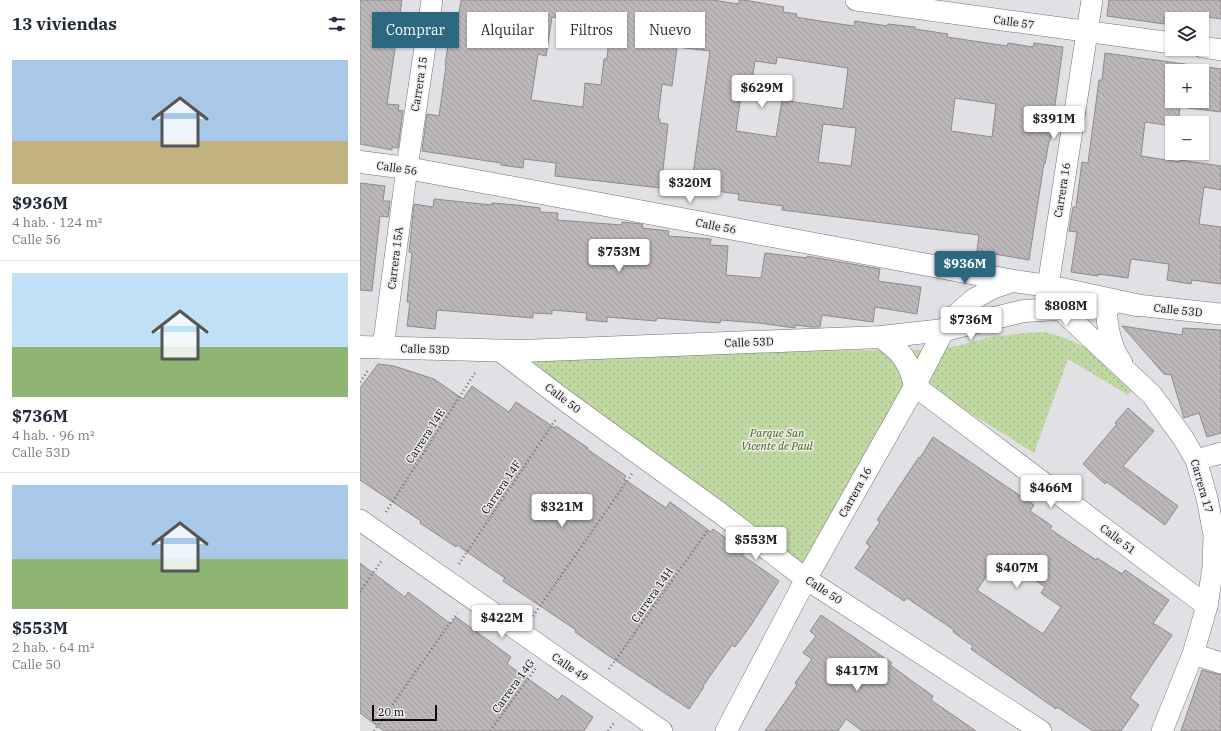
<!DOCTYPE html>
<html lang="es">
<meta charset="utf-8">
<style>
:root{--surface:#fff;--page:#f6f6f7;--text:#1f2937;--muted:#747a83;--line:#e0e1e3;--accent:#2c6980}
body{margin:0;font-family:"IBM Plex Serif",serif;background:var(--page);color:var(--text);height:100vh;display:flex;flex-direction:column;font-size:15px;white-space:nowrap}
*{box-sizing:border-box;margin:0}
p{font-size:13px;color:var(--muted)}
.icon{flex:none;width:22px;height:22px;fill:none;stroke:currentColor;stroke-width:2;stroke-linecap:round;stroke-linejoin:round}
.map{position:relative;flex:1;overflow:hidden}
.details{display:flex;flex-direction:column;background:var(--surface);width:360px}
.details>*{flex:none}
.banner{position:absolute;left:12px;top:12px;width:380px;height:36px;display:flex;gap:8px}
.controls{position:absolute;left:805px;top:12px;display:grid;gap:8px}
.controls a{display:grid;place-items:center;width:44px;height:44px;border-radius:0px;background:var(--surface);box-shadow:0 1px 3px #0004;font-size:20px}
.scale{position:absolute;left:12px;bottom:10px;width:65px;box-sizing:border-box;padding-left:4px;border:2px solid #0c0b0d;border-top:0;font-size:11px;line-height:14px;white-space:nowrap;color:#0c0b0d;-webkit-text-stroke:3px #efedf2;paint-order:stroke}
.price{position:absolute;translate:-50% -34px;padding:0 9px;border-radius:4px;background:#fff;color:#222;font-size:13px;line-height:26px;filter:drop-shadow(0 1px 2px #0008)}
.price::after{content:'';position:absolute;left:50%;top:24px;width:12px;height:9px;margin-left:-6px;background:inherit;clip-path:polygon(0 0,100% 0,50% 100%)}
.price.selected{background:var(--accent);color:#fff}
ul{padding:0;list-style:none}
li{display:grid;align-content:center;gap:8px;height:212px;padding:0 12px}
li+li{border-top:1px solid var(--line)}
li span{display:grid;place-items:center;height:124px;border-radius:0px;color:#555}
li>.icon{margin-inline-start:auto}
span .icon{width:72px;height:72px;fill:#fffc;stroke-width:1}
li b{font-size:17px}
h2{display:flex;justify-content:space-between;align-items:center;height:48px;padding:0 12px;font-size:17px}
.pill{padding:0 14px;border-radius:0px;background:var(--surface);box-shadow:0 1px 3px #0004;font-size:14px;line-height:36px}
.pill.selected{background:var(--accent);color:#fff}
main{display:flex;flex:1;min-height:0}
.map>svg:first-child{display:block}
</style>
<main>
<section class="details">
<h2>13 viviendas<svg class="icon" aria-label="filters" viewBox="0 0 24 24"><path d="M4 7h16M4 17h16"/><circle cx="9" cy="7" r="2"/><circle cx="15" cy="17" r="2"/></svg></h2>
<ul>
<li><span style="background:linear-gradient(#a9c7e8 65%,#c2b280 0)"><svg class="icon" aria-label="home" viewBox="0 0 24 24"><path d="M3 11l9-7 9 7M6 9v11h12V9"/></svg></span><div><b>$936M</b><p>4 hab. · 124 m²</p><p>Calle 56</p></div></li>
<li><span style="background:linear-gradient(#bfe0f5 60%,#8fb573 0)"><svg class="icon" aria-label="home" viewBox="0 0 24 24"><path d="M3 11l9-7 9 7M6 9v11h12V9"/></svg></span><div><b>$736M</b><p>4 hab. · 96 m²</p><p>Calle 53D</p></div></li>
<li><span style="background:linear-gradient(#a9c7e8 60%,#8fb573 0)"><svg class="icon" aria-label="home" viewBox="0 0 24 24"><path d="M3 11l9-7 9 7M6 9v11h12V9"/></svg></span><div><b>$553M</b><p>2 hab. · 64 m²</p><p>Calle 50</p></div></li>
</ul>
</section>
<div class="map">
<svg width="861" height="731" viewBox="0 0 861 731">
<defs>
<pattern id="park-dots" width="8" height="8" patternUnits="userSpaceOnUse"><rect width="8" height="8" fill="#c0d8a1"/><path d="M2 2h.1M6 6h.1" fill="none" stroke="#a4b889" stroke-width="1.8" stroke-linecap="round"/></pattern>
<pattern id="building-back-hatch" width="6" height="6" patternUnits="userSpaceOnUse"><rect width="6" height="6" fill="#bcb7b9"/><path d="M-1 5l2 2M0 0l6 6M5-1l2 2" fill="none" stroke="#a09c9e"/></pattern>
</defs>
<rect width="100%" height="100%" fill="#e1e0e4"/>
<!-- park -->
<path fill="url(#park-dots)" d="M 685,332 L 705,338 L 727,348 L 774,388 L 768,395 L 708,359 L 674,453 L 552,377 L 447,569 L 143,351 L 559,350 L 598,346 L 626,338 L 663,333 Z"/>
<!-- building -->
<g fill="url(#building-back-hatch)" stroke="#8e8a8c" fill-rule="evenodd">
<path d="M 0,0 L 42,0 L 27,104 L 39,105 L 38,110 L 43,111 L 38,148 L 32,147 L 32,150 L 0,144 Z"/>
<path d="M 101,0 L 352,0 L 379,4 L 379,0 L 384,0 L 424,7 L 423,12 L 437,14 L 436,17 L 460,21 L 494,26 L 495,21 L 527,26 L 528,24 L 555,27 L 555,29 L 588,34 L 587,37 L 647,46 L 648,43 L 673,47 L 674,43 L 703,47 L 690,141 L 689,141 L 685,164 L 684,163 L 669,260 L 617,251 L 619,235 L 422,210 L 423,206 L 378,200 L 379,194 L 331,188 L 350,51 L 317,47 L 312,86 L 302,84 L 298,119 L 300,119 L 300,123 L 308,124 L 301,188 L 195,176 L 196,163 L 164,159 L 163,168 L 141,165 L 141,163 L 62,151 L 67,114 L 79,116 L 86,66 L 85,65 L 88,45 L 94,46 ZM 192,17 L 250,27 L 247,59 L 244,59 L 241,85 L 225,83 L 223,107 L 171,100 L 178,54 L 186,56 ZM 417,57 L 488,68 L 483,109 L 422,100 L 416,137 L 376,131 L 383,79 L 392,80 L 395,61 L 416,64 ZM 595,98 L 636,104 L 632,137 L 591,131 ZM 463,124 L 496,128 L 491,166 L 458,162 Z"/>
<path d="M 749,0 L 861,0 L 861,19 L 827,14 L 826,19 L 804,18 L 804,24 L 747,16 Z"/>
<path d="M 745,53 L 861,69 L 861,112 L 820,107 L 818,123 L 812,123 L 812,126 L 785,122 L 781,156 L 820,162 L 820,160 L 861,166 L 861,190 L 844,187 L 839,224 L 861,227 L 861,284 L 832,280 L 831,284 L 807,280 L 809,264 L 771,259 L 768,278 L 738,274 L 738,276 L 711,272 L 717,232 L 709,231 L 713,207 L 716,207 L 722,162 L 728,163 L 739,80 L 742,80 ZM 812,71 L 842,71 L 842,101 L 812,101 Z"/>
<path d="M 0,183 L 25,186 L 23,201 L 30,201 L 28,217 L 20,216 L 12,291 L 0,290 Z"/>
<path d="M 74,199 L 132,205 L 132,203 L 156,205 L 180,208 L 180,212 L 198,213 L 197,220 L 262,225 L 262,222 L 281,224 L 283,225 L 282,228 L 309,231 L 308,236 L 351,239 L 350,245 L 368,246 L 366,275 L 401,278 L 405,253 L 447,258 L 447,256 L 520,269 L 518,281 L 561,287 L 557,314 L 515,307 L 513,322 L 462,315 L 460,327 L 451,327 L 435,325 L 435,328 L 399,323 L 361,320 L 360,323 L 297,318 L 296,321 L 247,317 L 247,322 L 226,320 L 227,313 L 192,310 L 192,314 L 173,313 L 173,318 L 77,310 L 75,329 L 47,326 L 50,302 L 47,302 L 49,281 L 52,253 L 49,252 L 54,204 L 73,207 Z"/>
<path d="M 762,326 L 822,335 L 823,328 L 861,330 L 861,433 L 847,437 L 839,413 L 824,418 L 811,375 L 804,374 Z"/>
<path d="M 18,364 L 34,366 L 74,379 L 103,399 L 112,386 L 149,412 L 156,402 L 195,428 L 196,426 L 228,448 L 227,449 L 266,476 L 264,479 L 306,508 L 310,502 L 351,532 L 353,529 L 385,552 L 382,555 L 419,581 L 391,625 L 375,647 L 372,645 L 343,686 L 344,687 L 329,709 L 246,654 L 215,632 L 216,630 L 143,581 L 145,578 L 97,545 L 96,547 L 60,523 L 61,521 L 0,480 L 0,388 Z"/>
<path d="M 768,408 L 794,431 L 763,466 L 818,506 L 805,525 L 747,482 L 745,484 L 723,464 L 757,424 L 755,423 Z"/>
<path d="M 573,437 L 674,505 L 670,511 L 692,526 L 690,529 L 736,560 L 737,558 L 762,574 L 765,570 L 809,600 L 793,623 L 812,635 L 770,698 L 779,705 L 761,731 L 733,731 L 697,707 L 696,709 L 611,649 L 613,646 L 593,632 L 594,630 L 547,598 L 544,601 L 495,568 L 510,546 L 506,543 L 520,522 L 517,520 L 559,457 L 560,458 ZM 640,556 L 685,587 L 681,593 L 701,607 L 683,634 L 617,590 Z"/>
<path d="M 0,563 L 45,597 L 48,592 L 91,624 L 96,617 L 151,657 L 147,664 L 198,700 L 202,695 L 233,717 L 224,731 L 24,731 L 0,713 Z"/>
<path d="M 461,615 L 532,663 L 530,665 L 573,696 L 571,700 L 616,731 L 502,731 L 486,719 L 478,731 L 405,731 L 437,685 L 435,683 L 452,659 L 443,653 L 456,636 L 450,631 Z"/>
<path d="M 842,670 L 861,675 L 861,731 L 821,731 Z"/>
</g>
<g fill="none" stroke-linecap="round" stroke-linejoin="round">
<defs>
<g id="street">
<path d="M 496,0 L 812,43"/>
<path d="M 842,47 L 861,50"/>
<path d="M 688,286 L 732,0"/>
<path d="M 776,305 L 861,314"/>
<path d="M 746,307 C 747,326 750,347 762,363"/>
<path d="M 701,310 L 792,395 L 823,438 L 836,460 L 847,498 L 854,535 L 853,568 L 847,606 L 833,654 L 802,731"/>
<path d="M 23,348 L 47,168 L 72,0"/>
<path d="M 140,351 L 207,402 L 360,513 L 446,579 L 681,731"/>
<path d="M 555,386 L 847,606"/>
<path d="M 836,460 L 861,453"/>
<path d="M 0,520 L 302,731"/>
<path d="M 833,654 L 861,663"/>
<path d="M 366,731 L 446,579 L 555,386 L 584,330 L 598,313 L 614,299 L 633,288 L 654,281"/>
</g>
<g id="secondary">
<path d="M 0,162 L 47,168 L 654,281 L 688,286 L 776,305"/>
<path d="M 521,337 C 541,351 550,362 555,386"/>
<path d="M 0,347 L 162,351 L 521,337 L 584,330 L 664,311 L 750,306"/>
</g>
</defs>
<!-- street casing -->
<use href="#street" stroke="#737276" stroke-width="22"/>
<!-- secondary casing -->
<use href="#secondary" stroke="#737276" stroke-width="23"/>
<!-- path -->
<g stroke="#6f6e71" stroke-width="2.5" stroke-dasharray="1 3" stroke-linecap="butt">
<path d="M 0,382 L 9,369"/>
<path d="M 26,512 L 116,371"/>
<path d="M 99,564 L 196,419"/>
<path d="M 0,592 L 22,560"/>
<path d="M 173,616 L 272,474"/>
<path d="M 249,669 L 348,530"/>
<path d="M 14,731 L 97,613"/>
<path d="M 130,731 L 176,668"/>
<path d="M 248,731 L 254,723"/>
</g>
<!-- street -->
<use href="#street" stroke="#fff" stroke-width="21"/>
<!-- secondary -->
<use href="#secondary" stroke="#fff" stroke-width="22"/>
</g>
<g text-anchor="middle" stroke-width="3" stroke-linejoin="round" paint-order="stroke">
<!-- street labels -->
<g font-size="11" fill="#0c0b0d" stroke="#efedf2">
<text transform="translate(654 22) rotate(8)" y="4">Calle 57</text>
<text transform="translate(59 84) rotate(-81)" y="4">Carrera 15</text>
<text transform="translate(37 168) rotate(8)" y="4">Calle 56</text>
<text transform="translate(702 190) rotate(-81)" y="4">Carrera 16</text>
<text transform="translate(356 226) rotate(11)" y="4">Calle 56</text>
<text transform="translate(35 258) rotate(-83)" y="4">Carrera 15A</text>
<text transform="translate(818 310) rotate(6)" y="4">Calle 53D</text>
<text transform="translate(389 342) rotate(-2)" y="4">Calle 53D</text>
<text transform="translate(65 349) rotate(2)" y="4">Calle 53D</text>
<text transform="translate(203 398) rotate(37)" y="4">Calle 50</text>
<text transform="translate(65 436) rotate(-57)" y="4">Carrera 14E</text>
<text transform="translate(842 486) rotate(74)" y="4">Carrera 17</text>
<text transform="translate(141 487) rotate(-56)" y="4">Carrera 14F</text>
<text transform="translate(495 492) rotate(-61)" y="4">Carrera 16</text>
<text transform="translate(758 539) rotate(37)" y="4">Calle 51</text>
<text transform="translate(464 590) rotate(33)" y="4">Calle 50</text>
<text transform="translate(292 595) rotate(-55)" y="4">Carrera 14H</text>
<text transform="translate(210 667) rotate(35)" y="4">Calle 49</text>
<text transform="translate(153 686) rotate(-54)" y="4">Carrera 14G</text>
</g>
<!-- park labels -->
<g font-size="11" font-style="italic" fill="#456105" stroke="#efedf2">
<text x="417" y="437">Parque San<tspan x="417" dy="13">Vicente de Paul</tspan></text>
</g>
</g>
</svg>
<div class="controls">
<a><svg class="icon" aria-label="layers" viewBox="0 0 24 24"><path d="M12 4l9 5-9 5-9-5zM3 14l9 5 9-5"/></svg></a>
<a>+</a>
<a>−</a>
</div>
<div class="scale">20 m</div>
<b class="price" style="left:402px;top:109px">$629M</b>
<b class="price" style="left:694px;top:140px">$391M</b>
<b class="price" style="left:330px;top:204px">$320M</b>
<b class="price" style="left:259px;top:273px">$753M</b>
<b class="price selected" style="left:605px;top:285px">$936M</b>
<b class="price" style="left:706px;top:327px">$808M</b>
<b class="price" style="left:611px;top:341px">$736M</b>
<b class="price" style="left:691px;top:509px">$466M</b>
<b class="price" style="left:202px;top:528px">$321M</b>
<b class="price" style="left:396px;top:561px">$553M</b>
<b class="price" style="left:657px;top:589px">$407M</b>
<b class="price" style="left:142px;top:639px">$422M</b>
<b class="price" style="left:497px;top:692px">$417M</b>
<div class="banner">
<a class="pill selected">Comprar</a>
<a class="pill">Alquilar</a>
<a class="pill">Filtros</a>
<a class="pill">Nuevo</a>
</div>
</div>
</main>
